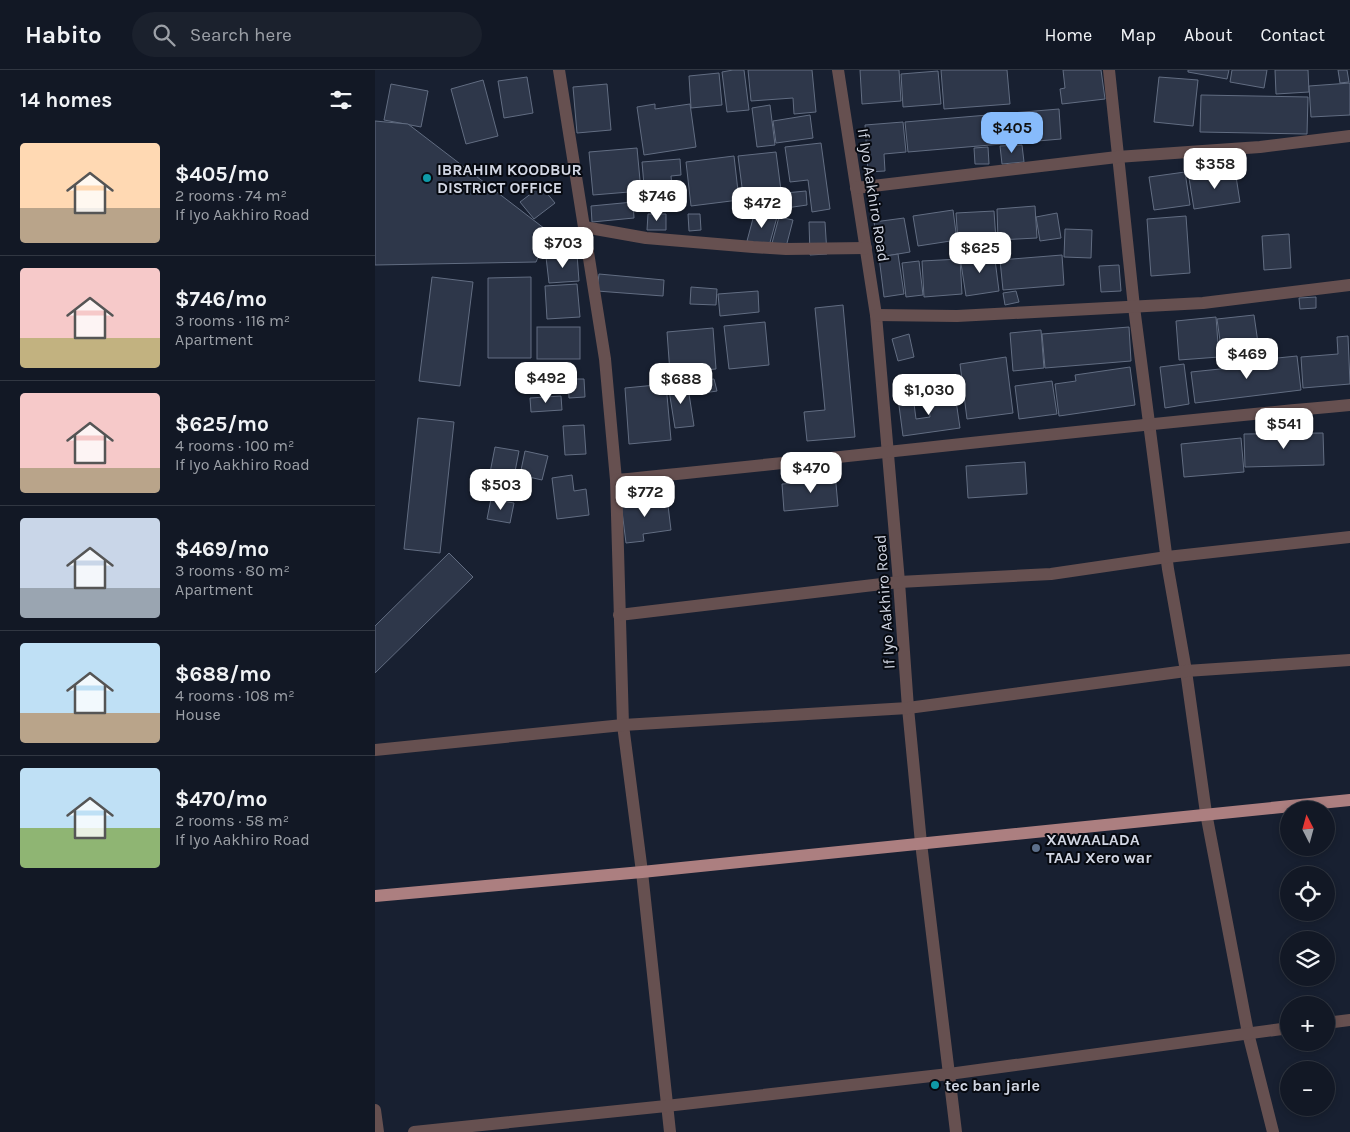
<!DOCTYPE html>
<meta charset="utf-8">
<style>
:root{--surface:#121825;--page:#1b212d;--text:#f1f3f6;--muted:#9ca0a7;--line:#313742;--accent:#87bbfb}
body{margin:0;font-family:Karla,sans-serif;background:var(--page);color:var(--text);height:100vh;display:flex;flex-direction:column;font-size:19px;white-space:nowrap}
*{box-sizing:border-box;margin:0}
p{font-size:16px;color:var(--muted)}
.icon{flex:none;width:28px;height:28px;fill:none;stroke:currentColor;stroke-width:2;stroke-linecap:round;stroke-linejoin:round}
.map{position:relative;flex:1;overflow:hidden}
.details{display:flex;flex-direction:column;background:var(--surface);width:375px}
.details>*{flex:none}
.needle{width:32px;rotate:354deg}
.buttons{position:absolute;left:905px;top:731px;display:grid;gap:10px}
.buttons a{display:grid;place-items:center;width:55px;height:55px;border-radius:50%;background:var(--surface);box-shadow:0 2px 8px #0003,0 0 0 1px var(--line);font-size:25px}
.price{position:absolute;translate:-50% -42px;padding:0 11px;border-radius:10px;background:#fff;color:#222;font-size:16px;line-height:32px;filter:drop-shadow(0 1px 2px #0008)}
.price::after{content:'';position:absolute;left:50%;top:30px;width:15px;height:11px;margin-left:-8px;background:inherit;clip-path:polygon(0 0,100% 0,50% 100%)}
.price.on{background:var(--accent);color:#111}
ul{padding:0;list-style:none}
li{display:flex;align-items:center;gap:15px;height:125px;padding:0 20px}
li+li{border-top:1px solid var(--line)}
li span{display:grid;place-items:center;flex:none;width:140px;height:100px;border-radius:5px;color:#555}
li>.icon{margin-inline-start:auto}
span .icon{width:60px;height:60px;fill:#fffc;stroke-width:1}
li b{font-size:21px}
h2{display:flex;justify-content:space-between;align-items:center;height:60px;padding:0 20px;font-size:21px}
header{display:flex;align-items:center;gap:30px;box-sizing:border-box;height:70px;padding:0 25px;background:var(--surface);border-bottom:1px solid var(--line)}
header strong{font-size:24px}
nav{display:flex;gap:28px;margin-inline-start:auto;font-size:18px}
.search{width:350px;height:45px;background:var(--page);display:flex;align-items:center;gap:12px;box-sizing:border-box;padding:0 18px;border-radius:28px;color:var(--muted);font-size:19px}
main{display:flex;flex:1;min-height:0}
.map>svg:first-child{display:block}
</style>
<header>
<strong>Habito</strong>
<div class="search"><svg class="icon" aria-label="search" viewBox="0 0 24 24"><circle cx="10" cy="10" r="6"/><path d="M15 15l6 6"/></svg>Search here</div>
<nav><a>Home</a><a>Map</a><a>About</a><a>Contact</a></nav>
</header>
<main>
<section class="details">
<h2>14 homes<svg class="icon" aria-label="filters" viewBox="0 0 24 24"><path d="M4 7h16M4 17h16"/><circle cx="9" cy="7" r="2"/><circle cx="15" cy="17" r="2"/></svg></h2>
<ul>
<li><span style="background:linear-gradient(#ffd9b3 65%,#b9a48a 0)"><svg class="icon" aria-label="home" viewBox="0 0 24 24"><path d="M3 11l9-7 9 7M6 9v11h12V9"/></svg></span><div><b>$405/mo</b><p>2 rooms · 74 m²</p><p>If Iyo Aakhiro Road</p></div></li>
<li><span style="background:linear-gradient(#f6c9c9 70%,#c2b280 0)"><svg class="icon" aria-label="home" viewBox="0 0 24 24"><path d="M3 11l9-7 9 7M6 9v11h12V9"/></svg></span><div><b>$746/mo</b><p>3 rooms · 116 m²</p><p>Apartment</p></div></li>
<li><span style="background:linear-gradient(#f6c9c9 75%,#b9a48a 0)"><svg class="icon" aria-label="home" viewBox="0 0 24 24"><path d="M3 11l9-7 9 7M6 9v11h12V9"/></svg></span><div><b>$625/mo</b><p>4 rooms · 100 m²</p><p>If Iyo Aakhiro Road</p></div></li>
<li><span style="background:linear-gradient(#c9d6e8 70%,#9aa5b1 0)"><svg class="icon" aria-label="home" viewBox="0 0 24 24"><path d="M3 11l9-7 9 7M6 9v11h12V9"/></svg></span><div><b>$469/mo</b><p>3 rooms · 80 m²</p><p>Apartment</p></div></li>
<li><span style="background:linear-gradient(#bfe0f5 70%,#b9a48a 0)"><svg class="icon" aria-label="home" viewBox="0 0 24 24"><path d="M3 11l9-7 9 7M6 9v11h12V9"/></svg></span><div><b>$688/mo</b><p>4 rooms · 108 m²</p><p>House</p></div></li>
<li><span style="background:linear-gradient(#bfe0f5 60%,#8fb573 0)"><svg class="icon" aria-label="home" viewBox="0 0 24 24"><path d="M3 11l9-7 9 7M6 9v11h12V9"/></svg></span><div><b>$470/mo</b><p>2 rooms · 58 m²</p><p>If Iyo Aakhiro Road</p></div></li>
</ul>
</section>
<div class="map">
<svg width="975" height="1062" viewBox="0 0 975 1062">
<rect width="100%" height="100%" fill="#182031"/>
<!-- building -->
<g fill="#2e374a" stroke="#626d82">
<path d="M 358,0 L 369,0 L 374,40 L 352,42 L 347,2 Z"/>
<path d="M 373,0 L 437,0 L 441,42 L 419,44 L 418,28 L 376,31 Z"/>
<path d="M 485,0 L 524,0 L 526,31 L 487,34 Z"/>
<path d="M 566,0 L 632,0 L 635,34 L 569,39 Z"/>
<path d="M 688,0 L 726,0 L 730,29 L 687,34 L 685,19 L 690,18 Z"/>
<path d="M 813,0 L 854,0 L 852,9 L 813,2 Z"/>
<path d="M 857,0 L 892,0 L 889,18 L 855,12 Z"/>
<path d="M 900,0 L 933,0 L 934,22 L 901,24 Z"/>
<path d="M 963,0 L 972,0 L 974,12 L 965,13 Z"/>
<path d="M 563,1 L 566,34 L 528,37 L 526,4 Z"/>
<path d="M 344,3 L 347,35 L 316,38 L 314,6 Z"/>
<path d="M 152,7 L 158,43 L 129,48 L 123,11 Z"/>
<path d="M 784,7 L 823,10 L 818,56 L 779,52 Z"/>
<path d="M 108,10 L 123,66 L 91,74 L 76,19 Z"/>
<path d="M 975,13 L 975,45 L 936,47 L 934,16 Z"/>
<path d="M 16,14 L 53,21 L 46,57 L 9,50 Z"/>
<path d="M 232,14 L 236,60 L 202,63 L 198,17 Z"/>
<path d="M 826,25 L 933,27 L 932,64 L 825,62 Z"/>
<path d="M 280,34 L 280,39 L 315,34 L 321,77 L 269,85 L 262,37 Z"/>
<path d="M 395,35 L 400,75 L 382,77 L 377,38 Z"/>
<path d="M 684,39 L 686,69 L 533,82 L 530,52 Z"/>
<path d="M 435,45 L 438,68 L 401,73 L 398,51 Z"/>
<path d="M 0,51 L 33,54 L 174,162 L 161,192 L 0,195 Z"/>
<path d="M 528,52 L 531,82 L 509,84 L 510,101 L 493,102 L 490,55 Z"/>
<path d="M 446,73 L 455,139 L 437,142 L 433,110 L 415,112 L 410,77 Z"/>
<path d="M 647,75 L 649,92 L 627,94 L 625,76 Z"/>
<path d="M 613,77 L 614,94 L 600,94 L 599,78 Z"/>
<path d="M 262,78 L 266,121 L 218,125 L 214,82 Z"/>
<path d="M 401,82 L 407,128 L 369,133 L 363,86 Z"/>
<path d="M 359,86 L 364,130 L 316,136 L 311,92 Z"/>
<path d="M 305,89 L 306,105 L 296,106 L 298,125 L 270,127 L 267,92 Z"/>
<path d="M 860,100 L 865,132 L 819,139 L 814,108 Z"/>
<path d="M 810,102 L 815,135 L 779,140 L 774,107 Z"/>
<path d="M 166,116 L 180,133 L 159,149 L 145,132 Z"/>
<path d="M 431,121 L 432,135 L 411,138 L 410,123 Z"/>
<path d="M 258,132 L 259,148 L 217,152 L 216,136 Z"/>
<path d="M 660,136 L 662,168 L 623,170 L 622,139 Z"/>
<path d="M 578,140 L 582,170 L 543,176 L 538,146 Z"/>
<path d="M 380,141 L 402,147 L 394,176 L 372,171 Z"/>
<path d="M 619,141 L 621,170 L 583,173 L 581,143 Z"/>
<path d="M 682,143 L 686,168 L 665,171 L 661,147 Z"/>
<path d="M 273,144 L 291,144 L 291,160 L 272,160 Z"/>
<path d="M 313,144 L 325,144 L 326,160 L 314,161 Z"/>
<path d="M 811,146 L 815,203 L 776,206 L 772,149 Z"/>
<path d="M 404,147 L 418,150 L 411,177 L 397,173 Z"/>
<path d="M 529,148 L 535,182 L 505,187 L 499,152 Z"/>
<path d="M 434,152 L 450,152 L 452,184 L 435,185 Z"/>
<path d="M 690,159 L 717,160 L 716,188 L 689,187 Z"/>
<path d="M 914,164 L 916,198 L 889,200 L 887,166 Z"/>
<path d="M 619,182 L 624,221 L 591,226 L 585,187 Z"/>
<path d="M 202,184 L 204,211 L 174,213 L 171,187 Z"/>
<path d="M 523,184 L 529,224 L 509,227 L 504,187 Z"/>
<path d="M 687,185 L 689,215 L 628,220 L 625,190 Z"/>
<path d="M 585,189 L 587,224 L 549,227 L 547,191 Z"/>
<path d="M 544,191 L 548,225 L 531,227 L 527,193 Z"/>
<path d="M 744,195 L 746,221 L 726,222 L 724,196 Z"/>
<path d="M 224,204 L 289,210 L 288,226 L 222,221 Z"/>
<path d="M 57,207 L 98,212 L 85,316 L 44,311 Z"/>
<path d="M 156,207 L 156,288 L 113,288 L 113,208 Z"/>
<path d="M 202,214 L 205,247 L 172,249 L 170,216 Z"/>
<path d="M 316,217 L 342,219 L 341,235 L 315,234 Z"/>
<path d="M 383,221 L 384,242 L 345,246 L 343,224 Z"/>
<path d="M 641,221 L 644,232 L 630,235 L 628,223 Z"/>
<path d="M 941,227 L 941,238 L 925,239 L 924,228 Z"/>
<path d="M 468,235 L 480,367 L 432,371 L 429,342 L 450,340 L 440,238 Z"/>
<path d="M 879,245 L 884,280 L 847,285 L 842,249 Z"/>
<path d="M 841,247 L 844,287 L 804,290 L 801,251 Z"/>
<path d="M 390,252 L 394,295 L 354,299 L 349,256 Z"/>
<rect x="162" y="257" width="43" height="32"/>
<path d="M 754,257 L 756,291 L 670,298 L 667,264 Z"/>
<path d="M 338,258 L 341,299 L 295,303 L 292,262 Z"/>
<path d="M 666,260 L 669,298 L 638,301 L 635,263 Z"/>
<path d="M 534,264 L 539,287 L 523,291 L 517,269 Z"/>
<path d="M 973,266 L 975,314 L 928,318 L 926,287 L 963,284 L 962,267 Z"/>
<path d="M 922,286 L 926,320 L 820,333 L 816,302 L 874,296 L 873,291 Z"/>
<path d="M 631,287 L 638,343 L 592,349 L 585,294 Z"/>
<path d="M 809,294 L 814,334 L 790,338 L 785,297 Z"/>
<path d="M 755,297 L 760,335 L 684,346 L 680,314 L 701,311 L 700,305 Z"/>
<path d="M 193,309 L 209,309 L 210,327 L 194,328 Z"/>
<path d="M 339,309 L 342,321 L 322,324 L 320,311 Z"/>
<path d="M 543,309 L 545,323 L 521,326 L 520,312 Z"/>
<path d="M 312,311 L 319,356 L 300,358 L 293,314 Z"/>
<path d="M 677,311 L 682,344 L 644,349 L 640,316 Z"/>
<path d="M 291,314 L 296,370 L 254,374 L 250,318 Z"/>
<path d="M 580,324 L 585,358 L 528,366 L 523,328 L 538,326 L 541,349 L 555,347 L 553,328 Z"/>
<path d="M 186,326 L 187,340 L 156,342 L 155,328 Z"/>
<path d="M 43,348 L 79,352 L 65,483 L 29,479 Z"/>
<path d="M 209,355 L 211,384 L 190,385 L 188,356 Z"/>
<path d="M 948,363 L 949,395 L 870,397 L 869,364 Z"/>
<path d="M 866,368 L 869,402 L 809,407 L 806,374 Z"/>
<path d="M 120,377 L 144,381 L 137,417 L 113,413 Z"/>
<path d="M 150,381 L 173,386 L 167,410 L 145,405 Z"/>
<path d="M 650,392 L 652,424 L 593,428 L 591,396 Z"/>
<path d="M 460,403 L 463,436 L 409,441 L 407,414 L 436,412 L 435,406 Z"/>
<path d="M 197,405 L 199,421 L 211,419 L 214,445 L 182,449 L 177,408 Z"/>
<path d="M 292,427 L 296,460 L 268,464 L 269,471 L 251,473 L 246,433 Z"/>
<path d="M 116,429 L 139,433 L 135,453 L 112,449 Z"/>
<path d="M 74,483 L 98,507 L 0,603 L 0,556 Z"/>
</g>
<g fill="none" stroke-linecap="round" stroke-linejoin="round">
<!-- minor -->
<g stroke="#665050" stroke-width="12">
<path d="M 184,0 L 230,289 L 241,410 L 248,655 L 267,802 L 295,1062"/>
<path d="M 463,0 L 501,245 L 524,512 L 533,638 L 546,773 L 581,1062"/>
<path d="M 734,0 L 759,237 L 774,353 L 793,499 L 811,601 L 831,743 L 873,963 L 898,1062"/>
<path d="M 481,118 L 742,87 L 885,77 L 975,66"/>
<path d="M 209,157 L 271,168 L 378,177 L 411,179 L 491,178"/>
<path d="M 501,245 L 582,246 L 828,233 L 975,215"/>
<path d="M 241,410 C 486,386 730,357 975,335"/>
<path d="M 244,545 L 524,512 L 676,504 L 792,487 L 975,467"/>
<path d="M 0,680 L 248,655 L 533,638 L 811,601 L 975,590"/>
<path d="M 951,953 L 975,950"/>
<path d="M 0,1040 L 3,1062"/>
<path d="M 39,1062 L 291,1036 L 574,1004 L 914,958"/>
</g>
<!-- major -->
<path stroke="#ac7f80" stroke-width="12" d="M 0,826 L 267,802 L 975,730"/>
</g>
<!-- markers -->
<g fill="#0f9aa8" stroke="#070a11" stroke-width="2">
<circle cx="52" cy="108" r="5"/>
<circle cx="560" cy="1015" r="5"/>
</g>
<circle fill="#5c6f8a" stroke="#070a11" stroke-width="2" cx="661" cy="778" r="5"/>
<g text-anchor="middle" stroke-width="4" stroke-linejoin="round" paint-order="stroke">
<!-- poi labels -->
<g font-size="16" font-weight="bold" fill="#d1d6e3" stroke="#070a11" text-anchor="start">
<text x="62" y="105">IBRAHIM KOODBUR<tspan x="62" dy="18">DISTRICT OFFICE</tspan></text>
<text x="671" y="775">XAWAALADA<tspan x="671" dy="18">TAAJ Xero war</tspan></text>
<text x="570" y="1021">tec ban jarle</text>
</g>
<!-- street labels -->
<g font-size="16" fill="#d1d6e3" stroke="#070a11">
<text transform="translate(499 125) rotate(81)" y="6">If Iyo Aakhiro Road</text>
<text transform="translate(509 532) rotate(-94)" y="6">If Iyo Aakhiro Road</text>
</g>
</g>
</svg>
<div class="buttons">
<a><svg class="needle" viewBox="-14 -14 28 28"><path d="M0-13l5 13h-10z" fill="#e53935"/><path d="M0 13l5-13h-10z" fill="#9ca0a7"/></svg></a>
<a><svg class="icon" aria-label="locate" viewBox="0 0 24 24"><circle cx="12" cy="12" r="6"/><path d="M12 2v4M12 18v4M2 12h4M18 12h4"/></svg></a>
<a><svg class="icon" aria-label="layers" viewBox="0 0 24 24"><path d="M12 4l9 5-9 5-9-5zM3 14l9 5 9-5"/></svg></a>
<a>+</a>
<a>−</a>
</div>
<b class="price on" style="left:637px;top:84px">$405</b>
<b class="price" style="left:840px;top:120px">$358</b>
<b class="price" style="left:282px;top:152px">$746</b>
<b class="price" style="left:387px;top:159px">$472</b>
<b class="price" style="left:188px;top:199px">$703</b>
<b class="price" style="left:605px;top:204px">$625</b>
<b class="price" style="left:872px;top:310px">$469</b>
<b class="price" style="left:171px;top:334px">$492</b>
<b class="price" style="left:306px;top:335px">$688</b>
<b class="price" style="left:554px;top:346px">$1,030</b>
<b class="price" style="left:909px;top:380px">$541</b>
<b class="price" style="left:436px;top:424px">$470</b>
<b class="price" style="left:126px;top:441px">$503</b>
<b class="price" style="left:270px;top:448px">$772</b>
</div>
</main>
